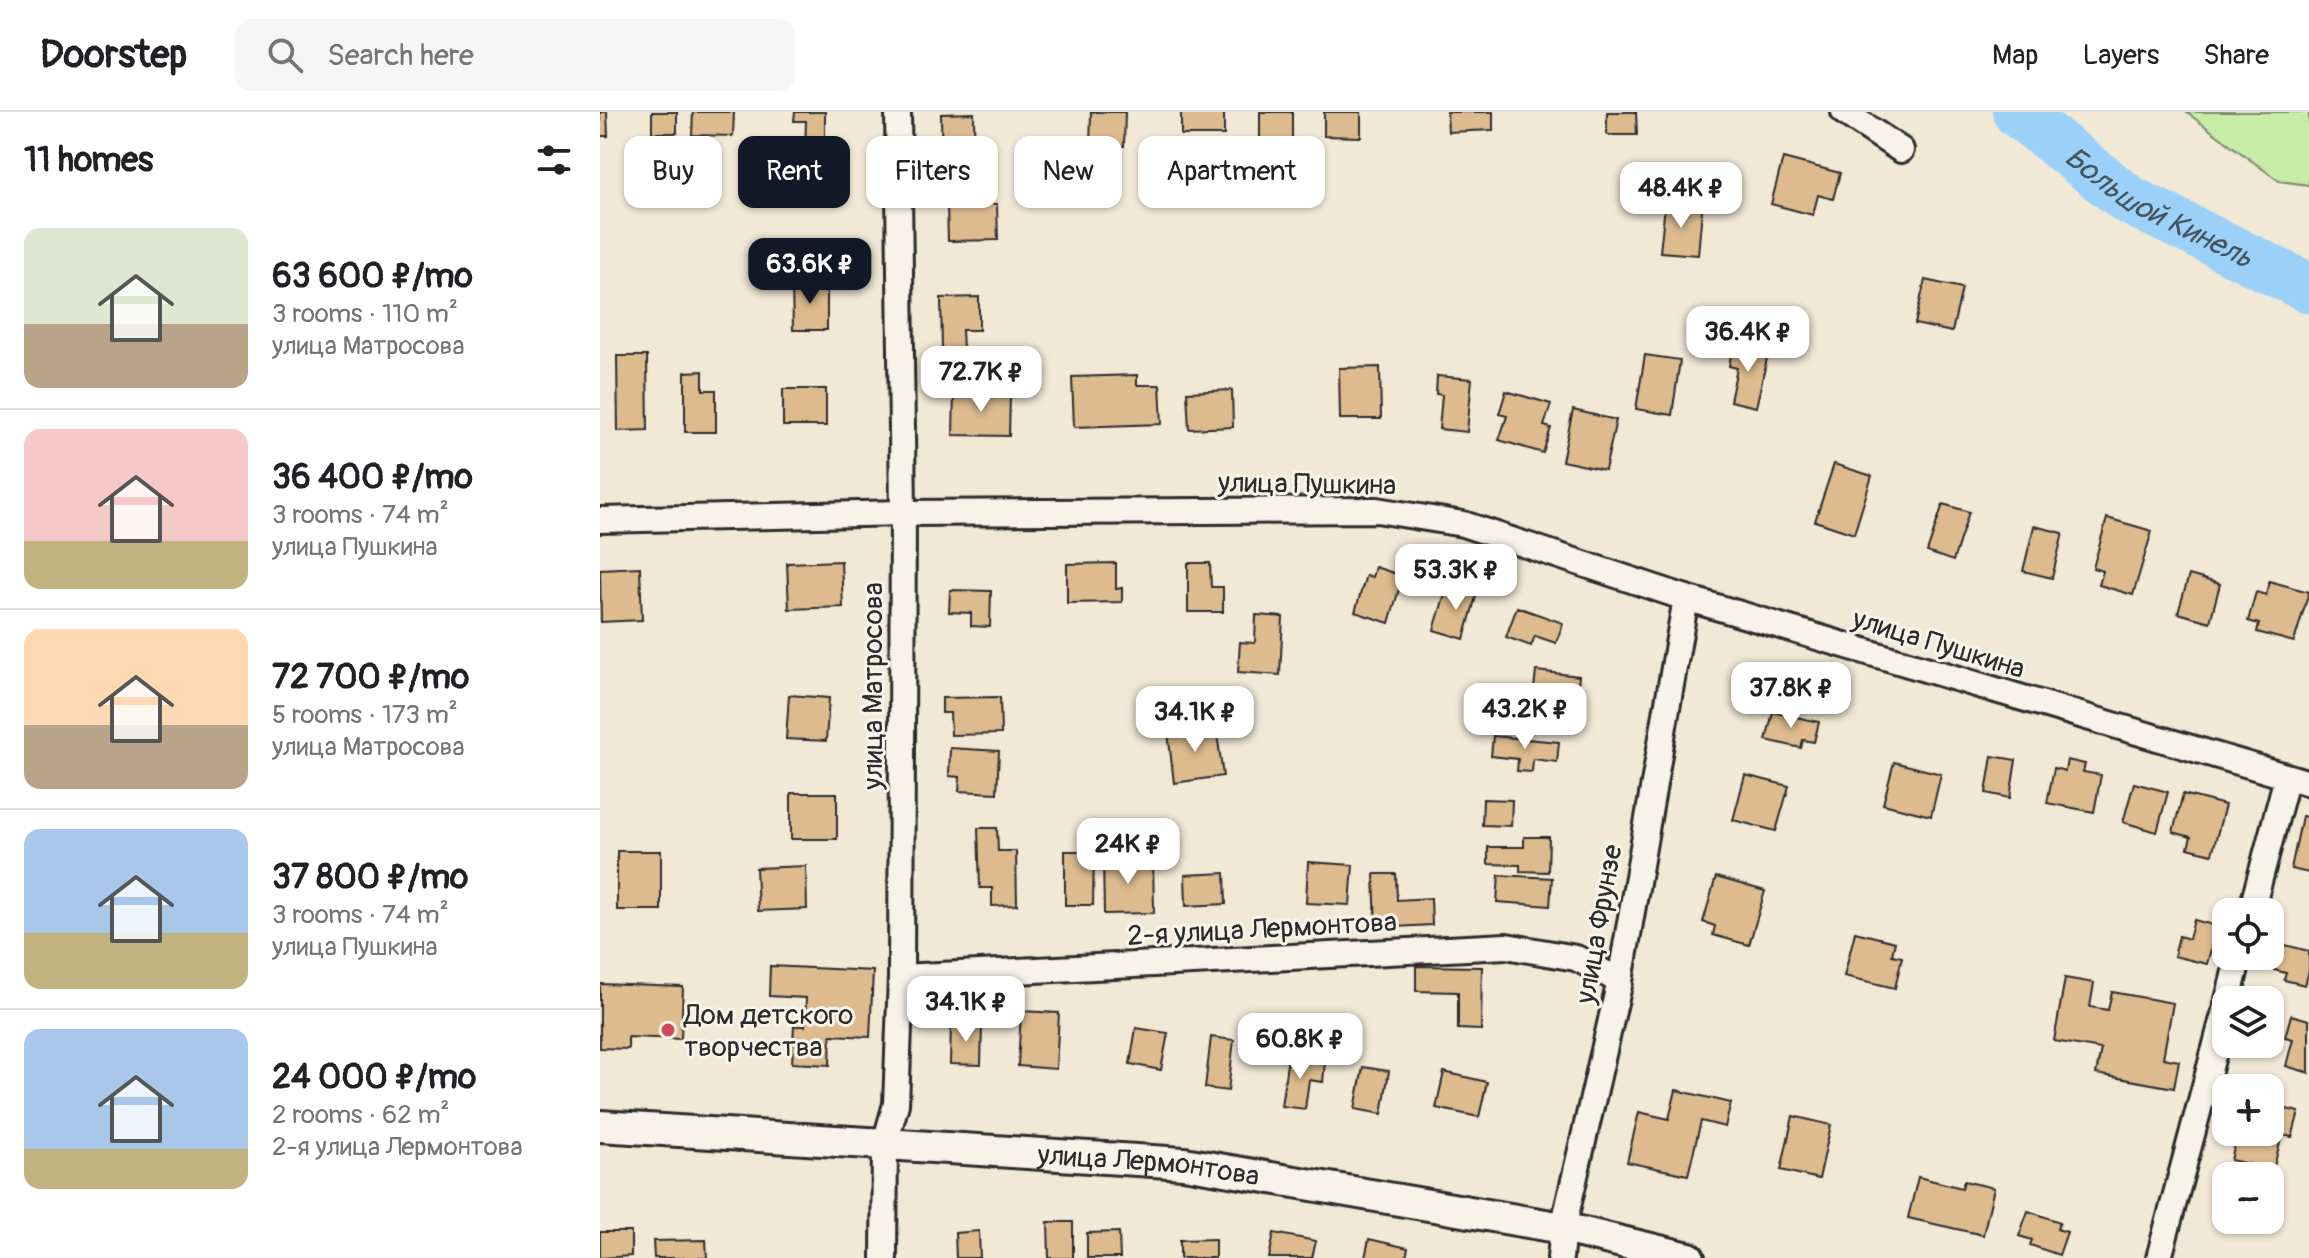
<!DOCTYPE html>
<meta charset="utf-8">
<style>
:root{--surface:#fff;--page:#f6f6f6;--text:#202124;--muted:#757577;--line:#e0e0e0;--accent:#111827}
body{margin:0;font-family:Pangolin,sans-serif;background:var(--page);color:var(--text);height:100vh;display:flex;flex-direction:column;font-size:30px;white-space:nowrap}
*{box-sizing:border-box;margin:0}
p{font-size:26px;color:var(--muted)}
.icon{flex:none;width:44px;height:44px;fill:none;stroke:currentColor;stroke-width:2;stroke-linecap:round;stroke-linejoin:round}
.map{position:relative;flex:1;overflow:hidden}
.panel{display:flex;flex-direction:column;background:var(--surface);width:600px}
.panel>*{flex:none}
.banner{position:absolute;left:24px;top:24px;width:760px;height:72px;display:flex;gap:16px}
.fabs{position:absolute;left:1612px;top:786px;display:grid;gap:16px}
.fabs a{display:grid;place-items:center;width:72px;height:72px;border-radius:16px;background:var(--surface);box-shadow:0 2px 6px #0004;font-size:40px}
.price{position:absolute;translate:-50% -68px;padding:0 18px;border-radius:16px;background:#fff;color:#222;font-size:26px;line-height:52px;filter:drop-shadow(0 2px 4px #0008)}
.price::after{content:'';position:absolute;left:50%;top:48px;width:24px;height:18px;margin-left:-12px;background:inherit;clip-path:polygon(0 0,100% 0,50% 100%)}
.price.selected{background:var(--accent);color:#fff}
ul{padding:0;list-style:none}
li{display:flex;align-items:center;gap:24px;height:200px;padding:0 24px}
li+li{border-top:2px solid var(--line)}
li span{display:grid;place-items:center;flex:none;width:224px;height:160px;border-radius:16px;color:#555}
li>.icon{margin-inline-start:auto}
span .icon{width:96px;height:96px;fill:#fffc;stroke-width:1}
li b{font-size:34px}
h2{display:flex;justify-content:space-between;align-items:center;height:96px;padding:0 24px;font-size:34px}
.pill{padding:0 28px;border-radius:16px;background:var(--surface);box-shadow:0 2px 6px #0004;font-size:28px;line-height:72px}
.pill.selected{background:var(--accent);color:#fff}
header{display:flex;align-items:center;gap:48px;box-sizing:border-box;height:112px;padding:0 40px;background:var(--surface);border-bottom:2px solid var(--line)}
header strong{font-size:38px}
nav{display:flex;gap:44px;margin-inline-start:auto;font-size:28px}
.search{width:560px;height:72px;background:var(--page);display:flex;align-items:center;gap:20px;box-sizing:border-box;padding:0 28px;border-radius:16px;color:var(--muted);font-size:30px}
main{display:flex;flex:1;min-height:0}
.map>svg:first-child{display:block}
</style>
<header>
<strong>Doorstep</strong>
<div class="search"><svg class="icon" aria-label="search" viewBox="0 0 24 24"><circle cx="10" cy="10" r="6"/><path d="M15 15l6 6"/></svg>Search here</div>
<nav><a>Map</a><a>Layers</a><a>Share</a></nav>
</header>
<main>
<section class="panel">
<h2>11 homes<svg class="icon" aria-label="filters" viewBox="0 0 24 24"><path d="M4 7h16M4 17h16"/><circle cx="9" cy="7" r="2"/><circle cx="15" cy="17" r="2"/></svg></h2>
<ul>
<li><span style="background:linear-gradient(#dfe7d0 60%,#b9a48a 0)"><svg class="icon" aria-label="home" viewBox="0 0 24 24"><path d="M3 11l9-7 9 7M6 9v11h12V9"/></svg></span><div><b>63 600 ₽/mo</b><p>3 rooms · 110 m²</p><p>улица Матросова</p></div></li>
<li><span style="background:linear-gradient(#f6c9c9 70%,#c2b280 0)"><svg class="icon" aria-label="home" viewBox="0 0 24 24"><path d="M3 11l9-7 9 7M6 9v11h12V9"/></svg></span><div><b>36 400 ₽/mo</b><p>3 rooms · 74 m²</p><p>улица Пушкина</p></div></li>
<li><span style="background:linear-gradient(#ffd9b3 60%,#b9a48a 0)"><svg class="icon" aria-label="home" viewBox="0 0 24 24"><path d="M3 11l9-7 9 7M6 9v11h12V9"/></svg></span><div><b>72 700 ₽/mo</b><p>5 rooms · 173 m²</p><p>улица Матросова</p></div></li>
<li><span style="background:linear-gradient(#a9c7e8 65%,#c2b280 0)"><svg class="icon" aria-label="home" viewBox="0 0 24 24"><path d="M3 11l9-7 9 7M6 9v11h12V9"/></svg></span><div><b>37 800 ₽/mo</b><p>3 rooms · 74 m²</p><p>улица Пушкина</p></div></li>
<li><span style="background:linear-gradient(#a9c7e8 75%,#c2b280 0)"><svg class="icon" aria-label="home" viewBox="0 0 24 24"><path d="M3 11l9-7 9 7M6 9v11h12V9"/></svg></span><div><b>24 000 ₽/mo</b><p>2 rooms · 62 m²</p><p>2-я улица Лермонтова</p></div></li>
</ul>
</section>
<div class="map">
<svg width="1709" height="1146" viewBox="0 0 1709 1146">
<rect width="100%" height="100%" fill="#f2e8d6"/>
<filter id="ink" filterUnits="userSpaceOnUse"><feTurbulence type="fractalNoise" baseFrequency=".0125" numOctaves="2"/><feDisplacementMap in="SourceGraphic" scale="16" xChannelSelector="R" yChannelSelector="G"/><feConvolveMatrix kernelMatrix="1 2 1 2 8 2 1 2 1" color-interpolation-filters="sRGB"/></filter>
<g filter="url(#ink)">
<!-- green -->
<path fill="#c6eca6" stroke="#788c68" stroke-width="2" d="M 1586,0 L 1709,0 L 1709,73 L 1679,69 Z"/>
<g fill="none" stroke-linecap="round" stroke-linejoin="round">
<!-- river -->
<path stroke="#9bd1f9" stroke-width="50" id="s1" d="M 1417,0 L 1529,88 L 1709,176"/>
</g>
<!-- building -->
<g fill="#ddbb8f" stroke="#2b2b2b" stroke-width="2">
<path d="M 0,0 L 7,0 L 8,24 L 0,24 Z"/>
<rect x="52" y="0" width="25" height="21"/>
<path d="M 93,0 L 134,0 L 133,24 L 92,23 Z"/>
<path d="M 195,0 L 225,0 L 225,42 L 205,42 L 206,9 L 194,9 Z"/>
<path d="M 491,0 L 525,0 L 524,34 L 490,34 Z"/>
<rect x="581" y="0" width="43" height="23"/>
<rect x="660" y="0" width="32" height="36"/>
<path d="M 724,0 L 761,0 L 761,25 L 724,24 Z"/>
<path d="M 847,0 L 893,0 L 893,18 L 848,20 Z"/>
<path d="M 1007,0 L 1036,0 L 1037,23 L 1007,23 Z"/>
<path d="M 374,1 L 375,73 L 342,73 L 341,2 Z"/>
<path d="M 1183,46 L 1240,61 L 1233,87 L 1218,83 L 1213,103 L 1171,92 Z"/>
<path d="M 347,92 L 397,92 L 398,128 L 348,129 Z"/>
<path d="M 1065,93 L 1102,97 L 1098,143 L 1060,140 Z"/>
<path d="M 1325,168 L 1362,176 L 1352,220 L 1315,212 Z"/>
<path d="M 192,170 L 227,170 L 227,218 L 193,218 Z"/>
<path d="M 379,185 L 379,218 L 362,218 L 363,238 L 342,238 L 341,186 Z"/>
<path d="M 1143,233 L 1169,238 L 1156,295 L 1130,289 L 1137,256 L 1129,254 L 1132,239 L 1141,241 Z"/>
<path d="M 1045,243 L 1080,248 L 1072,303 L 1036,297 Z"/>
<path d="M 17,244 L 47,244 L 48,318 L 18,319 Z"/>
<path d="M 780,255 L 781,307 L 740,307 L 739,256 Z"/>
<path d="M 103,259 L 103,278 L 116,278 L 116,320 L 85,320 L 85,260 Z"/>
<path d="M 537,263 L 537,273 L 560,273 L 562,312 L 474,315 L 472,265 Z"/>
<path d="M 837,264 L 872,267 L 867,320 L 839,317 L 842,283 L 836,282 Z"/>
<rect x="183" y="277" width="43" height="37"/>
<path d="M 632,278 L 633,315 L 589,317 L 587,280 Z"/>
<path d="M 354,279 L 410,281 L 409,324 L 353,323 Z"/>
<path d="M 906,279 L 951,292 L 944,314 L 951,316 L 943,341 L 899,328 L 907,304 L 899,302 Z"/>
<path d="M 973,298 L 1016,308 L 1005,358 L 962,349 Z"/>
<path d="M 1234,352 L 1272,364 L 1254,422 L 1215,409 Z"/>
<path d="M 1343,392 L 1369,400 L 1353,449 L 1327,440 Z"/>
<path d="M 1507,406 L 1552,419 L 1533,483 L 1499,473 L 1503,459 L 1493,456 Z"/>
<path d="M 1434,414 L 1463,421 L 1452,466 L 1423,459 Z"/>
<path d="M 241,449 L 243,495 L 189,497 L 187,451 Z"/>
<path d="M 516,451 L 516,477 L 522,476 L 522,490 L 467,491 L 467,452 Z"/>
<path d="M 588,451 L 610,451 L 611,475 L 623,475 L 623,500 L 588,500 Z"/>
<path d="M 40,455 L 42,508 L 1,510 L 0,457 Z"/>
<path d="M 775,455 L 803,464 L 789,511 L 755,500 L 766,463 L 772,465 Z"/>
<path d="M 1589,463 L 1620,472 L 1610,510 L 1578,501 Z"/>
<path d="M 1669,469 L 1709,480 L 1694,530 L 1657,520 L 1659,512 L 1648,509 L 1656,480 L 1666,483 Z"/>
<path d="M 848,472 L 877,481 L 864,527 L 834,518 Z"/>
<path d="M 350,478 L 391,479 L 390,515 L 371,514 L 371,501 L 349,500 Z"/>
<path d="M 917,495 L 963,511 L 956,531 L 935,524 L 931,534 L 906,525 Z"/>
<path d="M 656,503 L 683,505 L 680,563 L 638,560 L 640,530 L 655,531 Z"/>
<path d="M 936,559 L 979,564 L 975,608 L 931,604 Z"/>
<path d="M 189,583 L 229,586 L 226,629 L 186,627 Z"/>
<path d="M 400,585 L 401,622 L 351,623 L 350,601 L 342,601 L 342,586 Z"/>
<path d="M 1173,600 L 1219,610 L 1214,630 L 1203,628 L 1201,636 L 1166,628 Z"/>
<path d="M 616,614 L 623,664 L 574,671 L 568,620 Z"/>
<path d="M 893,624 L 959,630 L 957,650 L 933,647 L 932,660 L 917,659 L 918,647 L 891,644 Z"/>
<path d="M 350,636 L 399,639 L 397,681 L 359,679 L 360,665 L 349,664 Z"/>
<path d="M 1392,644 L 1416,648 L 1410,686 L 1386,681 Z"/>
<path d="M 1467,648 L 1485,652 L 1483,660 L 1501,663 L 1494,700 L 1447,691 L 1454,656 L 1465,659 Z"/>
<path d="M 1294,650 L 1341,662 L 1331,704 L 1283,692 Z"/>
<path d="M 1145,663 L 1189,674 L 1176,719 L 1133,708 Z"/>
<path d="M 1534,671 L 1568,680 L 1557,720 L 1523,710 Z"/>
<rect x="191" y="681" width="46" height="46"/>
<path d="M 1583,682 L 1625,693 L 1612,742 L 1588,736 L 1591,725 L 1573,720 Z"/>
<path d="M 883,687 L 912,688 L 911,714 L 882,713 Z"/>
<path d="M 1702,704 L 1709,705 L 1709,761 L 1691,757 Z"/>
<path d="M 378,716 L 397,716 L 398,739 L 416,739 L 417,793 L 392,794 L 392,776 L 380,776 Z"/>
<path d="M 924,725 L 949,725 L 948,760 L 920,759 L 920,753 L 888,752 L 888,735 L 924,735 Z"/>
<rect x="17" y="739" width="44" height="59"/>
<path d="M 465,739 L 494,739 L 493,793 L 465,793 Z"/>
<path d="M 553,745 L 554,801 L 504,802 L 503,746 Z"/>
<path d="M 708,750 L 753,753 L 750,793 L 706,791 Z"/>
<path d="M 206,754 L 207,797 L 158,799 L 156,756 Z"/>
<path d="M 625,761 L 626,792 L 586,794 L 585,763 Z"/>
<path d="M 774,762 L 796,762 L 797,788 L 831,786 L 832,813 L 776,816 Z"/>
<path d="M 899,763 L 952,766 L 950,794 L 897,790 Z"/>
<path d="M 1116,765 L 1165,779 L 1149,833 L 1113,823 L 1115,814 L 1103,810 Z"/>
<path d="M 1594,808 L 1617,814 L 1607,852 L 1574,844 L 1579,824 L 1589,827 Z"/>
<path d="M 1255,820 L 1295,830 L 1292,843 L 1302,845 L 1295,876 L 1244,864 Z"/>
<path d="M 1681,832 L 1709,839 L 1709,859 L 1705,873 L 1684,868 L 1686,861 L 1674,858 Z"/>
<path d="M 170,854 L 273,859 L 270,925 L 231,923 L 230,953 L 192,951 L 194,914 L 205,914 L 206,886 L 169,884 Z"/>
<path d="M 816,854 L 882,855 L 881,918 L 858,917 L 858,880 L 816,879 Z"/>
<path d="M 1465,866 L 1494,871 L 1490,895 L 1508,898 L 1512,880 L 1573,891 L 1563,946 L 1579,949 L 1574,976 L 1496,962 L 1501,937 L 1454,929 Z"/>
<path d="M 0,872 L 83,875 L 81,927 L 28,925 L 28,937 L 0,936 Z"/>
<path d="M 421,899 L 459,901 L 456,957 L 418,954 Z"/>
<path d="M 1691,903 L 1709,908 L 1709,961 L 1686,954 L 1693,927 L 1685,925 Z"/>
<path d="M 351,911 L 382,911 L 381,953 L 350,952 Z"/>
<path d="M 536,916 L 568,921 L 561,958 L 530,952 Z"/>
<path d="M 611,925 L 634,928 L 628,979 L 605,976 Z"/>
<path d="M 688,945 L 725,950 L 723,970 L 709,968 L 705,997 L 681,994 Z"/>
<path d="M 763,955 L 789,959 L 782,1002 L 755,997 Z"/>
<path d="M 844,960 L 887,970 L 879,1005 L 836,996 Z"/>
<path d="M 1076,978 L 1131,991 L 1125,1015 L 1101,1009 L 1088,1063 L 1027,1050 L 1039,1000 L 1069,1007 Z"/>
<path d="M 1670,993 L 1699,1000 L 1692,1025 L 1682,1023 L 1673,1058 L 1631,1048 L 1638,1020 L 1670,1020 Z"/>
<path d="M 1193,1004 L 1231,1013 L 1219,1067 L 1181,1058 Z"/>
<path d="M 1318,1065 L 1362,1076 L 1364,1069 L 1394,1076 L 1383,1123 L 1308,1106 Z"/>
<path d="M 1428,1099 L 1460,1110 L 1457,1117 L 1467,1120 L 1459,1143 L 1430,1133 L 1432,1128 L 1419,1124 Z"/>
<path d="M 448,1110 L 473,1110 L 473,1146 L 449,1146 Z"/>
<path d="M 379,1119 L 380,1146 L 356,1146 L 355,1121 Z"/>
<path d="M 0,1120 L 31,1120 L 31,1144 L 0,1146 Z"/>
<path d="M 519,1120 L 520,1146 L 487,1146 L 487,1121 Z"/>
<path d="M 674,1121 L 716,1129 L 712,1146 L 669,1146 Z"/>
<path d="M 615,1127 L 615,1146 L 580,1146 L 580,1128 Z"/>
<path d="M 769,1127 L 808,1136 L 806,1146 L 765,1146 Z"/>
<path d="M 106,1128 L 107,1146 L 54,1146 L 53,1129 Z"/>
</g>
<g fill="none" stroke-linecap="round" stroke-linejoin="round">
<defs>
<g id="minor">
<path d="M 1244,0 L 1301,38"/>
<path d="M 0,408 L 303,401 L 777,398 L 863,412 L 1086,486 L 1709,671"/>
<path d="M 1651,800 L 1687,665"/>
<path d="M 301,865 L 906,834 L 976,846 L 1020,869"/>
<path d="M 1628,888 L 1639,844"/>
<path d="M 284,1146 L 285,1031 L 296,992 L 301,865 L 303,401 L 298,0"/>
<path d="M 960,1146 L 963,1116 L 1020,869 L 1086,486"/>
<path d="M 1559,1146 L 1626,895"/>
</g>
<g id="tertiary">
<path id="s2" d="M 0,1014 L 584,1051 L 963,1116 L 1089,1146"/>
</g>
</defs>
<!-- minor casing -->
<use href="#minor" stroke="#2b2b2b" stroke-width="30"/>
<!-- tertiary casing -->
<use href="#tertiary" stroke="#2b2b2b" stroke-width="36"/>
<!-- minor -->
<use href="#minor" stroke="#f7f3e8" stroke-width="24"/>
<!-- tertiary -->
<use href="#tertiary" stroke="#f7f3e8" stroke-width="30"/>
</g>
</g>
<!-- markers -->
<circle fill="#d1495b" stroke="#f7f3e8" stroke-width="3" cx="68" cy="918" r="8"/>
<g text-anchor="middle" stroke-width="6" stroke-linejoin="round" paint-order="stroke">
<!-- street labels -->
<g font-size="28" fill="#2b2b2b" stroke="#f7f3e8">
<text transform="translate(707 371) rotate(1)" y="10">улица Пушкина</text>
<text transform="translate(1339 531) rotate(17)" y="10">улица Пушкина</text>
<text transform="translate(272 574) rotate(-90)" y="10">улица Матросова</text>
<text transform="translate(998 812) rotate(-80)" y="10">улица Фрунзе</text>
<text transform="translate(662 816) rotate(-3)" y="10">2-я улица Лермонтова</text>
<text dy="10" stroke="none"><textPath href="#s2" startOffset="550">улица Лермонтова</textPath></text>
</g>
<!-- poi labels -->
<g font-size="28" fill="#2b2b2b" stroke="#f7f3e8" text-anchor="start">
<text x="84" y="912">Дом детского<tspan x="84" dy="32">творчества</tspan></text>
</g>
<!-- water labels -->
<g font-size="30" font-style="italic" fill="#47545e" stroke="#f7f3e8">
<text dy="10" stroke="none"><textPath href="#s1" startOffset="172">Большой Кинель</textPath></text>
</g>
</g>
</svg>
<div class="fabs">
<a><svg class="icon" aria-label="locate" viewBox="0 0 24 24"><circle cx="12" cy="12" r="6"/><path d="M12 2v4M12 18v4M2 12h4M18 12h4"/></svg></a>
<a><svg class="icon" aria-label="layers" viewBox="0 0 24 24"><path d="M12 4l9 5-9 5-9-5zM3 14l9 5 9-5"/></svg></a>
<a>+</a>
<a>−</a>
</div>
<b class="price" style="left:1081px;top:118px">48.4K ₽</b>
<b class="price selected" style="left:210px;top:194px">63.6K ₽</b>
<b class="price" style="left:1148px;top:262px">36.4K ₽</b>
<b class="price" style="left:381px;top:302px">72.7K ₽</b>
<b class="price" style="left:856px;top:500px">53.3K ₽</b>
<b class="price" style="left:1191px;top:618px">37.8K ₽</b>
<b class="price" style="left:925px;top:639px">43.2K ₽</b>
<b class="price" style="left:595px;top:642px">34.1K ₽</b>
<b class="price" style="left:528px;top:774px">24K ₽</b>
<b class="price" style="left:366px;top:932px">34.1K ₽</b>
<b class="price" style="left:700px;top:969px">60.8K ₽</b>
<div class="banner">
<a class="pill">Buy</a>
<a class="pill selected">Rent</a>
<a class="pill">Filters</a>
<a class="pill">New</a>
<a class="pill">Apartment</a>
</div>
</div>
</main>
